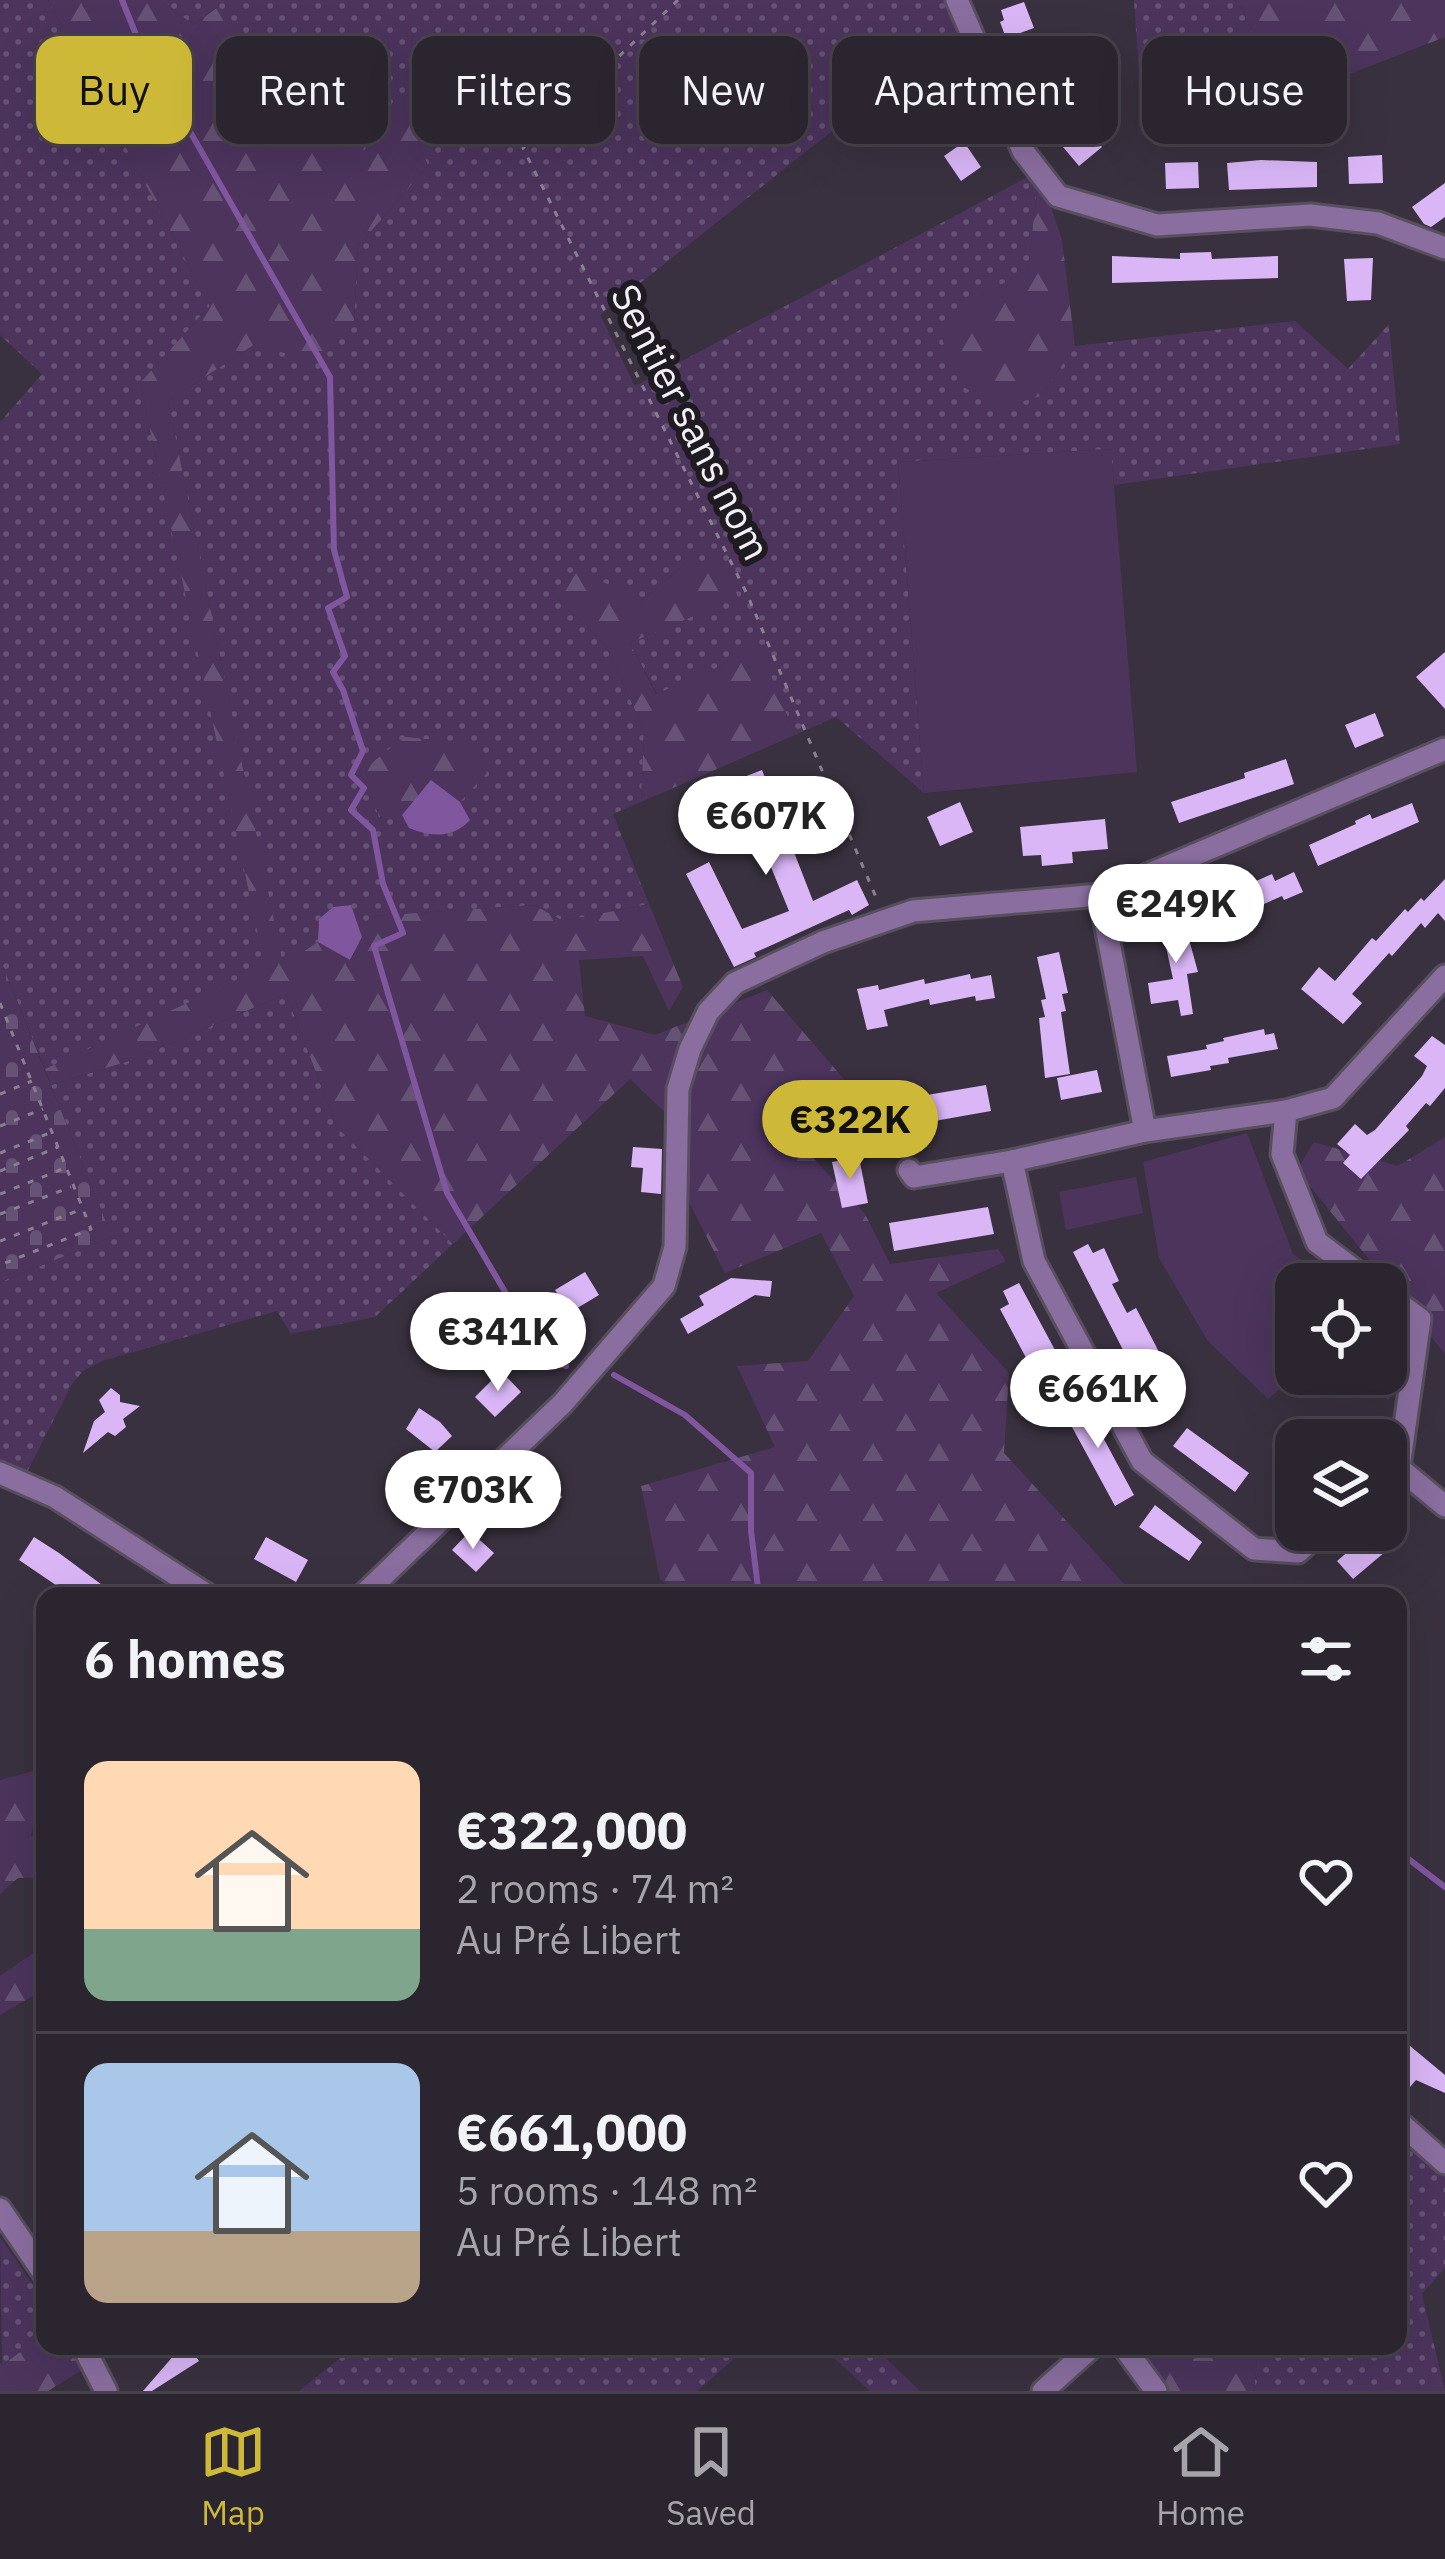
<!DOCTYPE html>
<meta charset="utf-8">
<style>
:root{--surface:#2b252f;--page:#37313b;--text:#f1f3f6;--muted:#a6a5aa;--line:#47424b;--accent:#ceb838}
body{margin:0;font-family:"IBM Plex Sans",sans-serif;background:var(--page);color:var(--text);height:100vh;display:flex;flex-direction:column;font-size:45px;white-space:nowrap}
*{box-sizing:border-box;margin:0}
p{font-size:39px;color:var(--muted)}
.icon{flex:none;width:66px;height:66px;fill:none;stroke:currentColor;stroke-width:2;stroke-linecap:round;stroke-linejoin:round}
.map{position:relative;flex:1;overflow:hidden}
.side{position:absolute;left:36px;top:1587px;width:1371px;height:768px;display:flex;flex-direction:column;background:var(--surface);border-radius:24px;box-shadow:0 12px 48px #0002,0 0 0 3px var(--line)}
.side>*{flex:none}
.guide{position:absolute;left:36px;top:36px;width:1374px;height:108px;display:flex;gap:24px}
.tools{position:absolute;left:1275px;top:1263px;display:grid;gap:24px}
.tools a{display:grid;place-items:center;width:132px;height:132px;border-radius:24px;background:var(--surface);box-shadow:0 12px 48px #0002,0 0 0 3px var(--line);font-size:60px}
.price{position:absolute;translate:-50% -102px;padding:0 27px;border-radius:42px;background:#fff;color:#222;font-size:39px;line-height:78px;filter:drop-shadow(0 3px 6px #0008)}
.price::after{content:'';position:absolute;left:50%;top:72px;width:36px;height:27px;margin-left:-18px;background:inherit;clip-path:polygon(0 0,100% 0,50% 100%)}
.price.selected{background:var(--accent);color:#111}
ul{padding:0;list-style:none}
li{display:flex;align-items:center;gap:36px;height:300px;padding:0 48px}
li+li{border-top:3px solid var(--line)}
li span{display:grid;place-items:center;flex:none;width:336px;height:240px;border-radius:24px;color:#555}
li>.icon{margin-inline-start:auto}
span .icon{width:144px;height:144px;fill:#fffc;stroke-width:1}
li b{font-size:51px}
h2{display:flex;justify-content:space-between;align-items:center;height:144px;padding:0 48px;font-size:51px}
.tag{padding:0 42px;border-radius:24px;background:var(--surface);box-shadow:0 12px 48px #0002,0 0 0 3px var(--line);font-size:42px;line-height:108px}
.tag.selected{background:var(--accent);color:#111}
.tabs{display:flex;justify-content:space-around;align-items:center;height:168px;border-top:3px solid var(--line);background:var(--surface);font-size:33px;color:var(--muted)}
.tabs a{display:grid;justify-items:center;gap:6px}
.tabs .selected{color:var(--accent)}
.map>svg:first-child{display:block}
</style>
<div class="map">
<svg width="1445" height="2391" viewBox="0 0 1445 2391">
<defs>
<pattern id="grass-dots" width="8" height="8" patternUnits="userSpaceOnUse" patternTransform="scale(3)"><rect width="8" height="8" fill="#4c345d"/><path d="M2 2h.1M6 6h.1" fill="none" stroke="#665275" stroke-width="1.8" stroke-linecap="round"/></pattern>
<pattern id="forest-firs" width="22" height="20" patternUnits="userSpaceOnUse" patternTransform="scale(3)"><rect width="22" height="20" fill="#4c345d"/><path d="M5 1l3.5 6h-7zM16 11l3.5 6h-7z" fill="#665275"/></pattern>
<pattern id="cemetery-stones" width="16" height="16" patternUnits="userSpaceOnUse" patternTransform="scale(3)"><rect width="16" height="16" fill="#4c345d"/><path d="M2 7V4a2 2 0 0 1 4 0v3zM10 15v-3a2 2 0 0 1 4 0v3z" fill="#665275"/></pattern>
</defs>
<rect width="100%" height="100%" fill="#39313f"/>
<!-- grass -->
<g fill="url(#grass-dots)">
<path d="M 0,0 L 48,0 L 210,306 L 140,383 L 266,968 L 45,1069 L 0,959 L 0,422 L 42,374 L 0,335 Z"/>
<path d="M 159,0 L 957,0 L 967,24 L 600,315 L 635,386 L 1039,171 L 1028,271 L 981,295 L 1041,396 L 1075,346 L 1295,321 L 1348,369 L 1389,324 L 1400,444 L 1114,485 L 1110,449 L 898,462 L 924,793 L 836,717 L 795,735 L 754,635 L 722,666 L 657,694 L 630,643 L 737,597 L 688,561 L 641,602 L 556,597 L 606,646 L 644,730 L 641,802 L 613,814 L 649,904 L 563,921 L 534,905 L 373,916 L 362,937 L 351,905 L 333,907 L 319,919 L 318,942 L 283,966 L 168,401 L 255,344 L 354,321 L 358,246 L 428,166 L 399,93 L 364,152 L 333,98 L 247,66 L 217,7 L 194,25 Z"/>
<path d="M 1134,0 L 1238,0 L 1282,100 L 1141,104 Z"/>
<path d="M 286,994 L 337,1127 L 453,1244 L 375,1317 L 291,1334 L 277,1311 L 102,1361 L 83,1371 L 72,1384 L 22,1482 L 0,1473 L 0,1282 L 112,1237 L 51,1085 L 132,1060 Z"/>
<path d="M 1422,2143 L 1445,2163 L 1445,2268 L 1422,2294 L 1445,2391 L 1254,2391 L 1258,2346 L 1398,2346 L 1398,2153 Z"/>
<path d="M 0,2237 L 45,2302 L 45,2333 L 2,2366 Z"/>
<path d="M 337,2346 L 749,2346 L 697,2391 L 299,2391 L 345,2354 Z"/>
<path d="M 821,2346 L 873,2346 L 920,2391 L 870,2391 Z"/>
</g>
<!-- forest -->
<g fill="url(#forest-firs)">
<path d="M 48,0 L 159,0 L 194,25 L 218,7 L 247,66 L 306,30 L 336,72 L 333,98 L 364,151 L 399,92 L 428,166 L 358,246 L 354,321 L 313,362 L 255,344 L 168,401 L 283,965 L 318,942 L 351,960 L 372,916 L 534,905 L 563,921 L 649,904 L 683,987 L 669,1011 L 643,956 L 579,960 L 585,1016 L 655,1035 L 767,990 L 855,1092 L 768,1109 L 865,1214 L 890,1264 L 998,1249 L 1006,1261 L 936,1293 L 1009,1373 L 1004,1453 L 1135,1596 L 688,1596 L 660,1580 L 641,1486 L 775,1447 L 737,1366 L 808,1361 L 854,1296 L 821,1233 L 725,1273 L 686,1196 L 688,1134 L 630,1079 L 453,1244 L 337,1127 L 286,994 L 132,1060 L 51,1085 L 45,1069 L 265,967 L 140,383 L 210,306 Z"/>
<path d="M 1238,0 L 1445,0 L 1445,37 L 1282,100 Z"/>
<path d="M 1039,171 L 1062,240 L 1075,346 L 1041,396 L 999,408 L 962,386 L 941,337 L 981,295 L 1028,271 Z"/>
<path d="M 688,561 L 724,568 L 738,597 L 630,643 L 656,694 L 722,666 L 754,634 L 795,735 L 641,802 L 644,730 L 606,646 L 556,597 L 579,569 L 641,602 Z"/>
<path d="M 404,737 L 471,743 L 487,773 L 460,802 L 431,780 L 402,815 L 379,817 L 362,771 Z"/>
<path d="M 1445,1137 L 1445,1354 L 1297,1170 L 1314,1142 L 1398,1166 Z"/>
<path d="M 44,1768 L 31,1836 L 45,1835 L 45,1877 L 18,1878 L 0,1894 L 0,1780 Z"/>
<path d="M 45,1945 L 45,1989 L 0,2015 L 0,1976 Z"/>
<path d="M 45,2333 L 45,2346 L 78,2346 L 92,2364 L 48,2391 L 0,2391 L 0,2363 L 3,2365 Z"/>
<path d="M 1123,2346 L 1258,2346 L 1254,2391 L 1156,2391 Z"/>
</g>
<!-- cemetery -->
<path fill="url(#cemetery-stones)" d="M 0,959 L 112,1237 L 0,1282 Z"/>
<!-- park -->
<g fill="#4c345d">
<path d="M 1111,449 L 1137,772 L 924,793 L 898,462 Z"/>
<path d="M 1247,1133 L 1293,1254 L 1338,1284 L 1296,1284 L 1297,1374 L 1268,1399 L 1207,1340 L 1159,1258 L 1143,1162 Z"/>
<path d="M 1136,1177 L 1143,1213 L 1066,1230 L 1059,1192 Z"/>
<path d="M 1386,1315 L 1404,1327 L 1389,1400 L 1338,1374 L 1386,1374 Z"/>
</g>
<!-- water -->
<g fill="#80569f">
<path d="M 431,780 L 460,802 L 470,820 C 452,839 431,837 409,828 L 402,815 Z"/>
<path d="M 351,905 L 362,937 L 350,960 L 318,942 L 319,919 L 333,907 Z"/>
</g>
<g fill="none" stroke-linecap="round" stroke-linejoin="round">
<!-- stream -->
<g stroke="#80569f" stroke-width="6">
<path d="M 122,0 L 139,42 L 330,377 L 334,550 L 347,597 L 328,608 L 345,656 L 333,672 L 343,690 L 363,751 L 351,775 L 364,788 L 351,810 L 373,830 L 383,884 L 403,933 L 374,946 L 447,1193 L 542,1355 L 566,1366"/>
<path d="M 614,1375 L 685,1415 L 751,1473 L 751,1531 L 759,1596"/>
<path d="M 1398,1851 L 1445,1887"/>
</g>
</g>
<!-- building -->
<g fill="#dab6f7">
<path d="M 1024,2 L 1034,28 L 1006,38 L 1000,22 L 1004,20 L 1001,10 Z"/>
<path d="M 1048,60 L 1062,91 L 1034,103 L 1020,73 Z"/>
<path d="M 953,77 L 974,114 L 943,132 L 922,94 Z"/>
<path d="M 1080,122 L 1102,147 L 1079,166 L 1058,141 Z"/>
<path d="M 964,142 L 981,167 L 961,181 L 944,156 Z"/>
<path d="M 1382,155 L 1383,183 L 1349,184 L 1348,157 Z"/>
<path d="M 1261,160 L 1317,162 L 1317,187 L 1229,190 L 1227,163 Z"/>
<path d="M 1198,162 L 1199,188 L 1166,189 L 1165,163 Z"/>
<path d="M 1445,183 L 1445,217 L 1431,227 L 1424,224 L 1412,207 Z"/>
<path d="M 1211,252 L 1212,259 L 1278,256 L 1278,278 L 1112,283 L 1112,256 L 1180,259 L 1180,253 Z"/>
<path d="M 1373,258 L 1371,300 L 1347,301 L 1344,259 Z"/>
<path d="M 1445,652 L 1445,709 L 1416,677 Z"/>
<path d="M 1375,713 L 1384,736 L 1355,748 L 1345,725 Z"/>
<path d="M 1286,759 L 1294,784 L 1179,823 L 1171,802 L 1245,778 L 1244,773 Z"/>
<path d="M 762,770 L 813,901 L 857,880 L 869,905 L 852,915 L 849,910 L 754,953 L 756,957 L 734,967 L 686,874 L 709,862 L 742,929 L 789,911 L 743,799 L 702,815 L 695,796 Z"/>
<path d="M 960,802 L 973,832 L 940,846 L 927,817 Z"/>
<path d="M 1412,803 L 1419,822 L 1318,866 L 1309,845 L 1356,824 L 1355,821 L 1370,814 L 1372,819 Z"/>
<path d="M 1105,819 L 1108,849 L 1072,852 L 1073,863 L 1042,866 L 1041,855 L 1023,856 L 1020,827 Z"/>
<path d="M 1294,872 L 1303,892 L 1284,900 L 1282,896 L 1239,915 L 1236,908 L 1216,916 L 1209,897 L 1228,890 L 1229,893 L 1272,874 L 1275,881 Z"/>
<path d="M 1445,879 L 1445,921 L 1438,913 L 1425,928 L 1421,923 L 1392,956 L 1389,953 L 1352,994 L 1362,1003 L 1343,1024 L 1301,989 L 1319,967 L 1335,981 L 1372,938 L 1376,941 L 1405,909 L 1408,912 L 1421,898 L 1424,901 Z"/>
<path d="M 1182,914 L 1198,972 L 1187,974 L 1193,1014 L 1181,1016 L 1178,1000 L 1151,1004 L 1148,983 L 1173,979 L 1160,919 Z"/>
<path d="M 1059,952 L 1068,993 L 1062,994 L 1066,1011 L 1061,1012 L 1070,1074 L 1045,1078 L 1039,1018 L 1045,1017 L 1041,1000 L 1046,999 L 1037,957 Z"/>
<path d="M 970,974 L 971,979 L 991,975 L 995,998 L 976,1001 L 975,996 L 930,1005 L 929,999 L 884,1010 L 888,1026 L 867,1030 L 857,989 L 878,985 L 879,990 L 924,979 L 925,984 Z"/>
<path d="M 1264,1029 L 1265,1035 L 1274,1033 L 1278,1049 L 1228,1058 L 1229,1063 L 1210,1066 L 1211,1070 L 1171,1077 L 1167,1056 L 1207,1049 L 1206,1045 L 1224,1041 L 1223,1038 Z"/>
<path d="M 1432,1036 L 1445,1045 L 1445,1088 L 1430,1106 L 1426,1103 L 1406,1126 L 1409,1130 L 1361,1179 L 1343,1163 L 1350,1155 L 1337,1144 L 1355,1124 L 1367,1135 L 1375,1130 L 1422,1076 L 1427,1066 L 1414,1056 Z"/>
<path d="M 1097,1070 L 1102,1092 L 1061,1100 L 1057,1078 Z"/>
<path d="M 986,1085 L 991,1111 L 878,1131 L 874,1104 Z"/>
<path d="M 633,1147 L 662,1149 L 661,1194 L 641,1192 L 643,1168 L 631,1167 Z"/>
<path d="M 859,1157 L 868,1203 L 842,1208 L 832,1162 Z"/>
<path d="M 988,1207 L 994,1234 L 894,1251 L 889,1223 Z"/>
<path d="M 1088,1244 L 1093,1253 L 1104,1248 L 1119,1281 L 1112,1284 L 1127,1313 L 1136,1308 L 1168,1369 L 1159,1374 L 1165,1385 L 1146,1395 L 1073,1252 Z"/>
<path d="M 585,1272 L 599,1295 L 569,1313 L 555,1290 Z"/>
<path d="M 731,1278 L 772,1281 L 770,1297 L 755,1295 L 688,1334 L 680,1319 L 704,1305 L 699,1296 Z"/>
<path d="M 1019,1283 L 1062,1363 L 1046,1372 L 1042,1364 L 1032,1369 L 1000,1309 L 1009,1304 L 1003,1291 Z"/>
<path d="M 501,1371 L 521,1392 L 495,1417 L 475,1397 Z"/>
<path d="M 111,1388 L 120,1395 L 120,1402 L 140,1406 L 123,1419 L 126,1427 L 115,1436 L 108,1432 L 83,1453 L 94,1421 L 105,1412 L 99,1400 Z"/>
<path d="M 1075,1397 L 1080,1407 L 1085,1404 L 1134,1495 L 1115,1506 L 1060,1405 Z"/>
<path d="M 419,1408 L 440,1422 L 452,1436 L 435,1452 L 406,1429 Z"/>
<path d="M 1187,1428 L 1249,1473 L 1235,1492 L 1173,1446 Z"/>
<path d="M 543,1479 L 562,1497 L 537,1523 L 517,1505 Z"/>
<path d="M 1155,1505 L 1202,1542 L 1189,1561 L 1139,1527 Z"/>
<path d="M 1373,1530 L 1388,1530 L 1398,1541 L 1353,1579 L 1337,1561 Z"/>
<path d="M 470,1531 L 494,1553 L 476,1572 L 452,1550 Z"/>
<path d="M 34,1537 L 59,1553 L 117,1596 L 72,1596 L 19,1560 Z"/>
<path d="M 266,1537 L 308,1560 L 296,1582 L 254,1559 Z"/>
<path d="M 1398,2036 L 1445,2075 L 1445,2093 L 1416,2080 L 1398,2101 Z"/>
<path d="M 182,2346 L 189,2346 L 199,2361 L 152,2391 L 143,2391 Z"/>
</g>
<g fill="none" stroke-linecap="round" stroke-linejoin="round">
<defs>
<g id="minor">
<path d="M 957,0 L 1023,151 L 1058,196 L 1157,225 L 1310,215 L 1378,223 L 1445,248"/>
<path d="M 1100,895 L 1145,1131"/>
<path d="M 1286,1111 L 1282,1154 L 1317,1242 L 1373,1284"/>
<path d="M 909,1170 L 914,1177 L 1012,1161"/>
<path d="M 1386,1294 L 1420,1319 L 1399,1468"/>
<path d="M 1399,1468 L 1445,1506"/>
<path d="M 0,1473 L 55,1497 L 209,1596"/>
<path d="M 1322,1530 L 1298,1552 L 1254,1549 L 1142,1461 L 1034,1261 L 1012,1161 L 1145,1131 L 1286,1111 L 1333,1098 L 1445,976"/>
<path d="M 362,1596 L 563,1403 L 664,1286 L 675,1247 L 678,1089 L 690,1049 L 708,1012 L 735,983 L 823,942 L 913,911 L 1100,895 L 1445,749"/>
<path d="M 1398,2121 L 1445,2163"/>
<path d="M 0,2209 L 45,2275"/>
<path d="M 83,2346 L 106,2391"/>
<path d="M 1123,2346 L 1156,2391"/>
<path d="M 1043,2391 L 1093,2346"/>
</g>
</defs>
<!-- minor casing -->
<use href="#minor" stroke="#574f5d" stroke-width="27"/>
<!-- path -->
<g stroke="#87818d" stroke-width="3" stroke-dasharray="6 9" stroke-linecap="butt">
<path d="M 678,0 L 523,148 L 747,594 L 878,902"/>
<path d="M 0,1003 L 91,1229 L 0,1265"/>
<path d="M 0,1094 L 32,1081"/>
<path d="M 0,1126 L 43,1109"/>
<path d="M 0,1153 L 52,1132"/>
<path d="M 0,1171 L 58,1147"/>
<path d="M 0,1194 L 65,1168"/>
<path d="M 0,1214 L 71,1187"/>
<path d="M 0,1241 L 82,1209"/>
</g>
<!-- minor -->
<use href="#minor" stroke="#8a6ea0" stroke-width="21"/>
</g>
<g text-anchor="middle" stroke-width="12" stroke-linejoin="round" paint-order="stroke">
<!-- street labels -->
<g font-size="39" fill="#f4eff8" stroke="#1e1b21">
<text transform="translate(691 422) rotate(63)" y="14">Sentier sans nom</text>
</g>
</g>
</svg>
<div class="tools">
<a><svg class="icon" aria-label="locate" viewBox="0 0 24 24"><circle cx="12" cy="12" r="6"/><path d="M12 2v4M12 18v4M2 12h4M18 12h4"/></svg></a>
<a><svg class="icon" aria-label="layers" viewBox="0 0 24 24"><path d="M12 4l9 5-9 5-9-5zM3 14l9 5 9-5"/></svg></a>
</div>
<b class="price" style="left:766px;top:878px">€607K</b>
<b class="price" style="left:1176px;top:966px">€249K</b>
<b class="price selected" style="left:850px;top:1182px">€322K</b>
<b class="price" style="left:498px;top:1394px">€341K</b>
<b class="price" style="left:1098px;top:1451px">€661K</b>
<b class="price" style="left:473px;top:1552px">€703K</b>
<div class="guide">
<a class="tag selected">Buy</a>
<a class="tag">Rent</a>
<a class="tag">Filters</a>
<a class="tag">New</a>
<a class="tag">Apartment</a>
<a class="tag">House</a>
</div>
<section class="side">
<h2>6 homes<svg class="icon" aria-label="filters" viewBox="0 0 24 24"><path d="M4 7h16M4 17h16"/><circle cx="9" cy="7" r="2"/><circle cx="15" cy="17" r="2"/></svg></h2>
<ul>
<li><span style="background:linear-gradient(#ffd9b3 70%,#7fa58c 0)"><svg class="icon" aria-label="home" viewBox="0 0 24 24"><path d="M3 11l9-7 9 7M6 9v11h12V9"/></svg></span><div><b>€322,000</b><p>2 rooms · 74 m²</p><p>Au Pré Libert</p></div><svg class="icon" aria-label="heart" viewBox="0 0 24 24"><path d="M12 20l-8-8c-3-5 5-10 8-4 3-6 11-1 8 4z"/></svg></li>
<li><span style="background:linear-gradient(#a9c7e8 70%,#b9a48a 0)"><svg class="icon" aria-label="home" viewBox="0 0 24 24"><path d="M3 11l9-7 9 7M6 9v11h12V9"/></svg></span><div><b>€661,000</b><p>5 rooms · 148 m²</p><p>Au Pré Libert</p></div><svg class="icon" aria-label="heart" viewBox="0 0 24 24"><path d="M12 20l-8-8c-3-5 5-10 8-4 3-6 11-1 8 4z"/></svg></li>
</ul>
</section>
</div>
<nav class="tabs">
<a class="selected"><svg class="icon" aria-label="map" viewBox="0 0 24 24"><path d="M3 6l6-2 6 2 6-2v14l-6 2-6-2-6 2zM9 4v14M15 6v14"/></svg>Map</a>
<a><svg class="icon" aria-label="saved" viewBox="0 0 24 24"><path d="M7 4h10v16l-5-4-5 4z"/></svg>Saved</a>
<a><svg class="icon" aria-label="home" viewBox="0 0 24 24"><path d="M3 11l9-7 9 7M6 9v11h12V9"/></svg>Home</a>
</nav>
